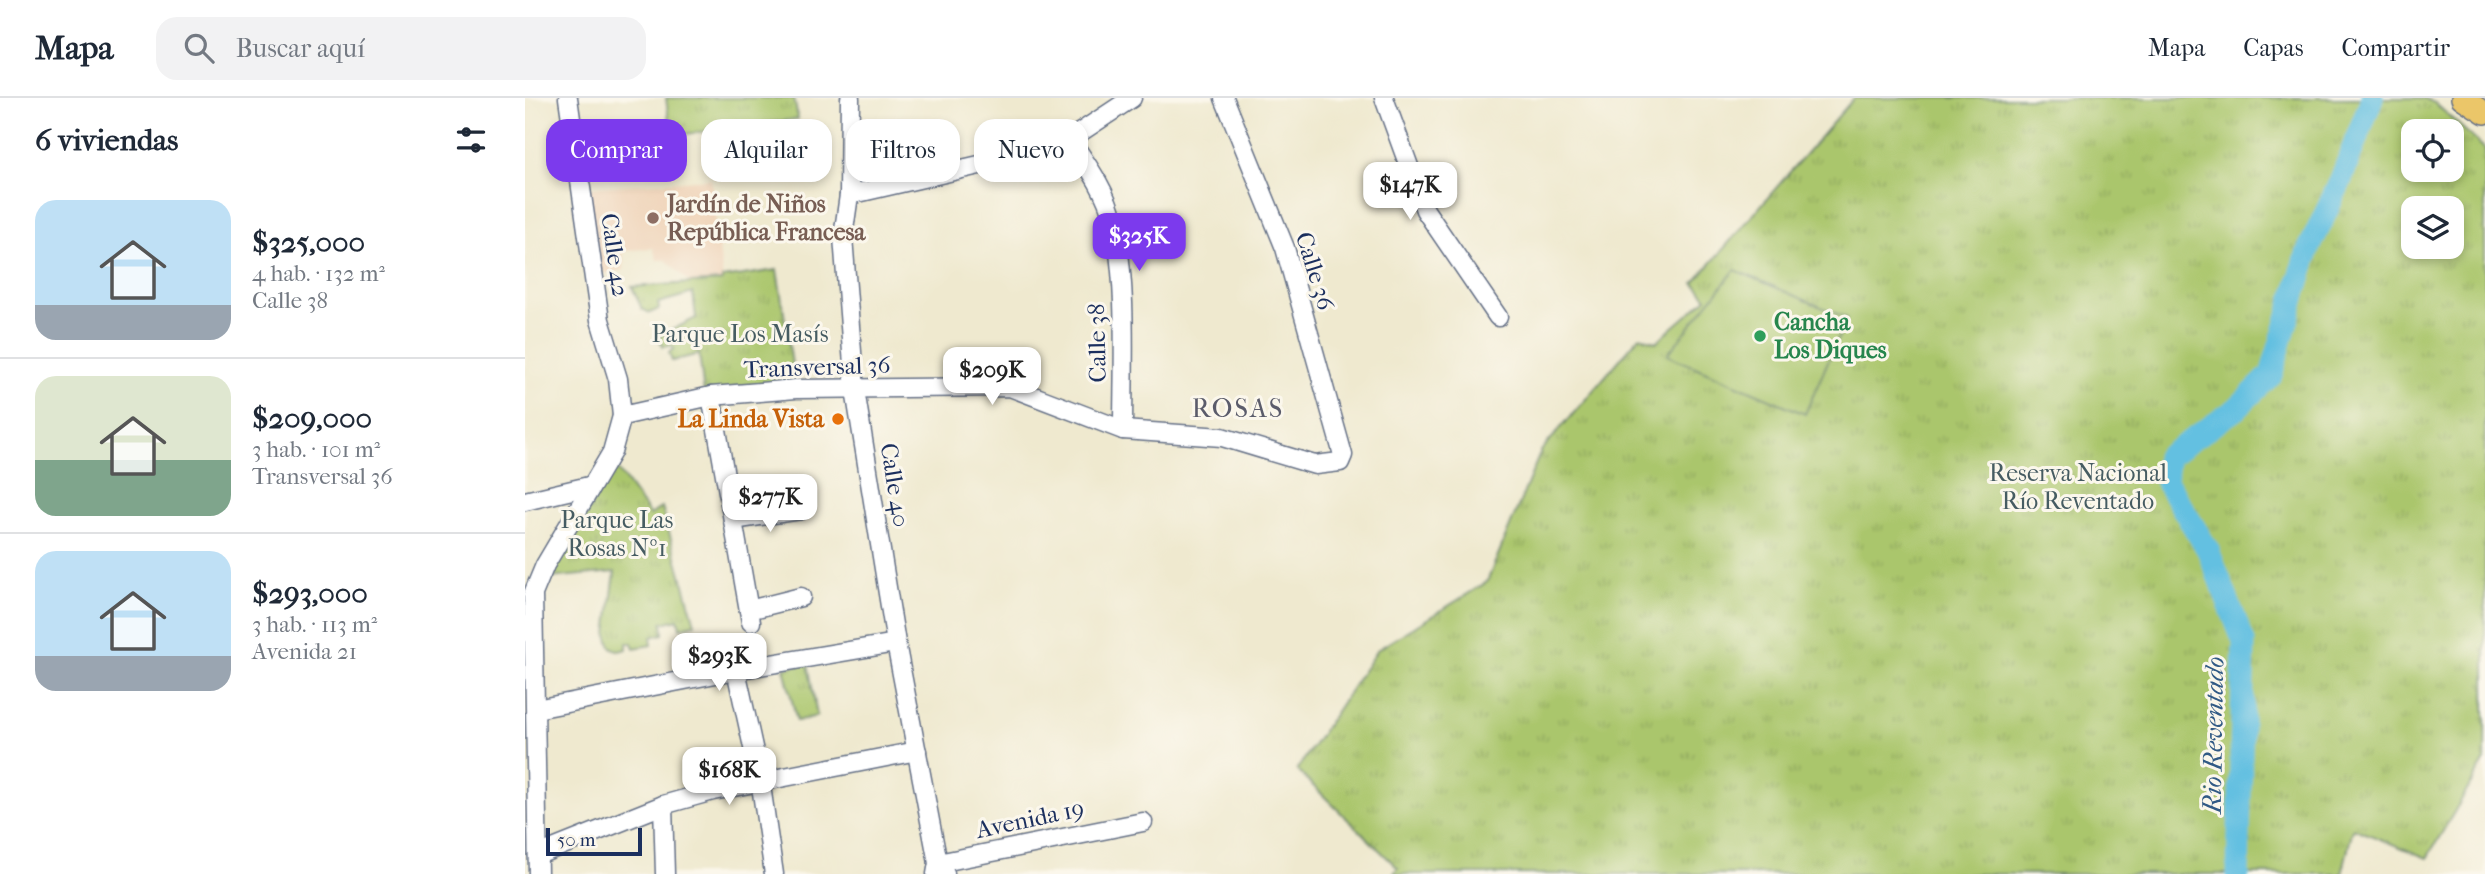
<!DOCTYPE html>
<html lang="es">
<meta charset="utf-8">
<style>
:root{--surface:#fff;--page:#f2f2f3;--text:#1f2937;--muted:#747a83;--line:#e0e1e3;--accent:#7c3aed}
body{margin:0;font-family:"IM FELL French Canon",serif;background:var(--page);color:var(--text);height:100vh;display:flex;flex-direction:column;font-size:26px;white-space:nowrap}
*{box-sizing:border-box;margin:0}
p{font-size:23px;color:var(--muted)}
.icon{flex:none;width:38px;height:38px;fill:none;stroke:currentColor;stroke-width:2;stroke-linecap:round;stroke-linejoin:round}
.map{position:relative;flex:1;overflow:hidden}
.drawer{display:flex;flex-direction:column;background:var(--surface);width:525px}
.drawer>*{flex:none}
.banner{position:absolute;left:21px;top:21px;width:665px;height:63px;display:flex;gap:14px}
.tools{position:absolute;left:1876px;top:21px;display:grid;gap:14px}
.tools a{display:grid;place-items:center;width:63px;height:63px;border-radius:14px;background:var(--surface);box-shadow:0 4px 10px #0003;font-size:35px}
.scale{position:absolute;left:21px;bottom:18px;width:96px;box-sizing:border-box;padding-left:7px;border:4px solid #1b2f5e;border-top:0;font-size:19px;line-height:24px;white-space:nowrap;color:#1b2f5e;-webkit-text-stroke:5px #fbf7ec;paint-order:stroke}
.price{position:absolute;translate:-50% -60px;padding:0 16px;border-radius:14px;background:#fff;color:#222;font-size:23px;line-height:46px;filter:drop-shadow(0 2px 4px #0008)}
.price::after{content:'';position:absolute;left:50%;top:42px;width:21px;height:16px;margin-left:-10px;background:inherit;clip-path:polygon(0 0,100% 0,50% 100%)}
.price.on{background:var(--accent);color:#fff}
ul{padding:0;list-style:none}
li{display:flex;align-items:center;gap:21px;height:175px;padding:0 35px}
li+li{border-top:2px solid var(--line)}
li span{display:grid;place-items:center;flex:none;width:196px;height:140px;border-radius:21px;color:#555}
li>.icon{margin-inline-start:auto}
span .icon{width:84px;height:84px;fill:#fffc;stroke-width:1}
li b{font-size:30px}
h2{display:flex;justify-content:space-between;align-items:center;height:84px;padding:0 35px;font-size:30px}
.tag{padding:0 24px;border-radius:21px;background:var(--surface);box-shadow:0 4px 10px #0003;font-size:24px;line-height:63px}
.tag.on{background:var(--accent);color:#fff}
header{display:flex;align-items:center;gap:42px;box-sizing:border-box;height:98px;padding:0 35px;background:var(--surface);border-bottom:2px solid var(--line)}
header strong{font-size:33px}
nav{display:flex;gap:38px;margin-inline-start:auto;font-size:24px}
.search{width:490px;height:63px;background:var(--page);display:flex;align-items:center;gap:18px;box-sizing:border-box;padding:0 24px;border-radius:21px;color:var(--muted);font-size:26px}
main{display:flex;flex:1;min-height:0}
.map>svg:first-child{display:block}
</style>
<header>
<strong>Mapa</strong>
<div class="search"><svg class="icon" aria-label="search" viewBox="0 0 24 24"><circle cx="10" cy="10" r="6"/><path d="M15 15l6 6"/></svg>Buscar aquí</div>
<nav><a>Mapa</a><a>Capas</a><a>Compartir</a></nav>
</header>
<main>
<section class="drawer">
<h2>6 viviendas<svg class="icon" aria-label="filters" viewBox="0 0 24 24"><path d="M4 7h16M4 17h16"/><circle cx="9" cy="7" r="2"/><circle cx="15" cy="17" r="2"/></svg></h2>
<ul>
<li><span style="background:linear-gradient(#bfe0f5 75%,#9aa5b1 0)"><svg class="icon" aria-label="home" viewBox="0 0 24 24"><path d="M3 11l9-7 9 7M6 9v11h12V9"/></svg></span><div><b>$325,000</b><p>4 hab. · 132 m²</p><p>Calle 38</p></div></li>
<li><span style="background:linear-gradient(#dfe7d0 60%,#7fa58c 0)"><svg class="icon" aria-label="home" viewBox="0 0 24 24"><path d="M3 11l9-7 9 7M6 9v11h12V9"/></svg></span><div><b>$209,000</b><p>3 hab. · 101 m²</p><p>Transversal 36</p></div></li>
<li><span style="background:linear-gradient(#bfe0f5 75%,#9aa5b1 0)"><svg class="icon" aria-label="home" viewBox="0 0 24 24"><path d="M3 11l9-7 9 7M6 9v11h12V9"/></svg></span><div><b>$293,000</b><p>3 hab. · 113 m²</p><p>Avenida 21</p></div></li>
</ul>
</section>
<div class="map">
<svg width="1960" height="776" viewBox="0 0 1960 776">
<defs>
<pattern id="park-tufts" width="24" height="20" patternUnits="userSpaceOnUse" patternTransform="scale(1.75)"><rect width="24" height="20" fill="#aac66c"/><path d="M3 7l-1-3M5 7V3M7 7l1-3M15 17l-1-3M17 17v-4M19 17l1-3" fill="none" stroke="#92aa60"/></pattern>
</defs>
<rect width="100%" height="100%" fill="#fbf7ec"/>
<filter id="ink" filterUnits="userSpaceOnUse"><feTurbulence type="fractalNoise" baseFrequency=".0143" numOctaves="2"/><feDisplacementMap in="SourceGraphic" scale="14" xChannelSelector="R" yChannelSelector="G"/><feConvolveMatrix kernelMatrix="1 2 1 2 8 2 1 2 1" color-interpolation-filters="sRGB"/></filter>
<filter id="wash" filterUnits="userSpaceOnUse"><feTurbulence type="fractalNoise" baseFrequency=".00686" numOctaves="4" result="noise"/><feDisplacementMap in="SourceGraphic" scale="28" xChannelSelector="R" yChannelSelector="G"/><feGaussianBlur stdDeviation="1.57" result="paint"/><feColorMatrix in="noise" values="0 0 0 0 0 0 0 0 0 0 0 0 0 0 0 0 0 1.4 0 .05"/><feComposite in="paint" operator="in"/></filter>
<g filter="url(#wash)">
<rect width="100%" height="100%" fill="#efe9cf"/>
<!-- built -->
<path fill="#f0d6bc" d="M 186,81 L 198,183 L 166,186 L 141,162 L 132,162 L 128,150 L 98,153 L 99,172 L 78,176 L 70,150 L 60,90 Z"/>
<!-- park -->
<g fill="url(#park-tufts)" stroke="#627a65" stroke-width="2" fill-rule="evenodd">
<path d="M 141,0 L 269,0 L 273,21 L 146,38 Z"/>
<path d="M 1329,0 L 1898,0 L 1910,5 L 1960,51 L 1960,662 L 1902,760 L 1828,730 L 1817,776 L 868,776 L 873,770 L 772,672 L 852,552 L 962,484 L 1016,353 L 1115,238 L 1131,244 L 1182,200 L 1169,185 ZM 1888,33 L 1927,33 L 1927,72 L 1888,72 ZM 1888,110 L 1927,110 L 1927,149 L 1888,149 Z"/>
<path d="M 421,25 L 431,69 L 340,85 L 341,60 L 395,50 L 390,30 Z"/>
<path d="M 252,172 L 271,291 L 179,296 L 174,256 L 147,263 L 144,255 L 149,250 L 147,247 L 138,249 L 133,239 L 171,220 L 168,195 L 133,205 L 134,211 L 125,215 L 117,211 L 107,189 L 197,183 L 197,180 Z"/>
<path d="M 90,368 L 125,417 L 137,409 L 170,526 L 155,530 L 153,521 L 137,525 L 138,536 L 126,539 L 127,547 L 109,550 L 107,545 L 102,545 L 102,551 L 94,553 L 86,549 L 82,536 L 90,474 L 23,480 Z"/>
<path d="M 283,565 L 292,618 L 272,623 L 259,570 Z"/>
</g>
<!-- pitch -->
<path fill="#aac66c" stroke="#627a65" stroke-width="2" d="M 1210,172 L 1322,220 L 1280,316 L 1142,257 Z"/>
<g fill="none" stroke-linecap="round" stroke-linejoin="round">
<!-- river -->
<path stroke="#63c0e1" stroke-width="23" d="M 1713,776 L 1719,544 L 1683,452 L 1641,383 L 1642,359 L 1711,311 L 1746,277 L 1783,153 L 1815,84 L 1847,0"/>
</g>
</g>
<g filter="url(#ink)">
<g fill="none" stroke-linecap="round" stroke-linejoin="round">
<defs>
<g id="minor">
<path d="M 325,0 L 324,97 L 318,139 L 330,292 L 371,545 L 413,765 L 420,776"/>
<path d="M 859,0 L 900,112 L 973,219"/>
<path d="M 545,41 C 561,65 582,94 588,122 C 603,184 598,268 598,332"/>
<path d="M 324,97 L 533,49 L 607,0"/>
<path d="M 186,298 L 226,524"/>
<path d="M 97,318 L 186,298 L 271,291 L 485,289 L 598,332 L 697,339 L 790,367 L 815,364 L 818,357 L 760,150 L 699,0"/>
<path d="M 0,403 L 64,388"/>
<path d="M 208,422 L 276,412"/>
<path d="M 224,512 L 276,499"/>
<path d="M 211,572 L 235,681 L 249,776"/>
<path d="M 11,611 L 211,572 L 371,545"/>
<path d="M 138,707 L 140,776"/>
<path d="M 13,757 L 138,707 L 188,693 L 392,653"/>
<path d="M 13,776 L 8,496 L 20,467 L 87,354 L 97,318 L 93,281 L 75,222 L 43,0"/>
<path d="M 411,776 L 413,765 L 618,724"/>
</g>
<path id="major" d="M 1937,0 L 1960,15"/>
</defs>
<!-- minor casing -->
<use href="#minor" stroke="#657086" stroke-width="21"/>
<!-- major casing -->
<use href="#major" stroke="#657086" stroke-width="24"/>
<!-- minor -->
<use href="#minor" stroke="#fff" stroke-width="18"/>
<!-- major -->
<use href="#major" stroke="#ebc669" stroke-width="21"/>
</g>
</g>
<!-- markers -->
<circle fill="#8d6e63" stroke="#fbf7ec" stroke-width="2.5" cx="128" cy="120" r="7"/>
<circle fill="#2e9e5b" stroke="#fbf7ec" stroke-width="2.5" cx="1235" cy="238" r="7"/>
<circle fill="#e8710a" stroke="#fbf7ec" stroke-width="2.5" cx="313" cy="321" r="7"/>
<g text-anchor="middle" stroke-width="6" stroke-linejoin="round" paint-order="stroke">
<!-- education labels -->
<g font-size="24" font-weight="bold" fill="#785e54" stroke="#fbf7ec" text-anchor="start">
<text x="142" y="114">Jardín de Niños<tspan x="142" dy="28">República Francesa</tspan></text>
</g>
<!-- street labels -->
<g font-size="24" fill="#1b2f5e" stroke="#fbf7ec">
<text transform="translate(90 157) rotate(82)" y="8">Calle 42</text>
<text transform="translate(790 173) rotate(73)" y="8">Calle 36</text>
<text transform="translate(572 245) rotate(-91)" y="8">Calle 38</text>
<text transform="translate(292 269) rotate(-2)" y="8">Transversal 36</text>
<text transform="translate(370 387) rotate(81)" y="8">Calle 40</text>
<text transform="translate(505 721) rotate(-12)" y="8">Avenida 19</text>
</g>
<!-- leisure labels -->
<g font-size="24" font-weight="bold" fill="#27864d" stroke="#fbf7ec" text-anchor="start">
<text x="1249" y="232">Cancha<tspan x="1249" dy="28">Los Diques</tspan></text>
</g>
<!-- park labels -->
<g font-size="24" fill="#465c62" stroke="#fbf7ec">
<text x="215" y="244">Parque Los Masís</text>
<text x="1553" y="383">Reserva Nacional<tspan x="1553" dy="28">Río Reventado</tspan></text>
<text x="92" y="430">Parque Las<tspan x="92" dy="28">Rosas Nº1</tspan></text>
</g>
<!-- food labels -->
<g font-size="24" font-weight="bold" fill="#c56008" stroke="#fbf7ec" text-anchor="end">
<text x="299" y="329">La Linda Vista</text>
</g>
<!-- neighbourhood labels -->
<g font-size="26" letter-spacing="2" fill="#5b5c6b" stroke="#fbf7ec">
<text x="713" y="319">ROSAS</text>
</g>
<!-- water labels -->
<g font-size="26" font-style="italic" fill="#315a85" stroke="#fbf7ec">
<text transform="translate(1688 637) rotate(-89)" y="9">Rio Reventado</text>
</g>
</g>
</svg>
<div class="tools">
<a><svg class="icon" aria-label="locate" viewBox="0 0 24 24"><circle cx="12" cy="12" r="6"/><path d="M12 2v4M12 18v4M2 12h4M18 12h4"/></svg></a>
<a><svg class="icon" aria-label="layers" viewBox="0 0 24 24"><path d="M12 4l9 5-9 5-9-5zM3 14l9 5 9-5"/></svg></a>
</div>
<div class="scale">50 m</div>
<b class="price" style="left:885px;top:124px">$147K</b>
<b class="price on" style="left:614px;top:175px">$325K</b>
<b class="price" style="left:467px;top:309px">$209K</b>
<b class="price" style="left:245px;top:436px">$277K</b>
<b class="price" style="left:194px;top:595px">$293K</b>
<b class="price" style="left:204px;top:709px">$168K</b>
<div class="banner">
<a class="tag on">Comprar</a>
<a class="tag">Alquilar</a>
<a class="tag">Filtros</a>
<a class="tag">Nuevo</a>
</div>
</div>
</main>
